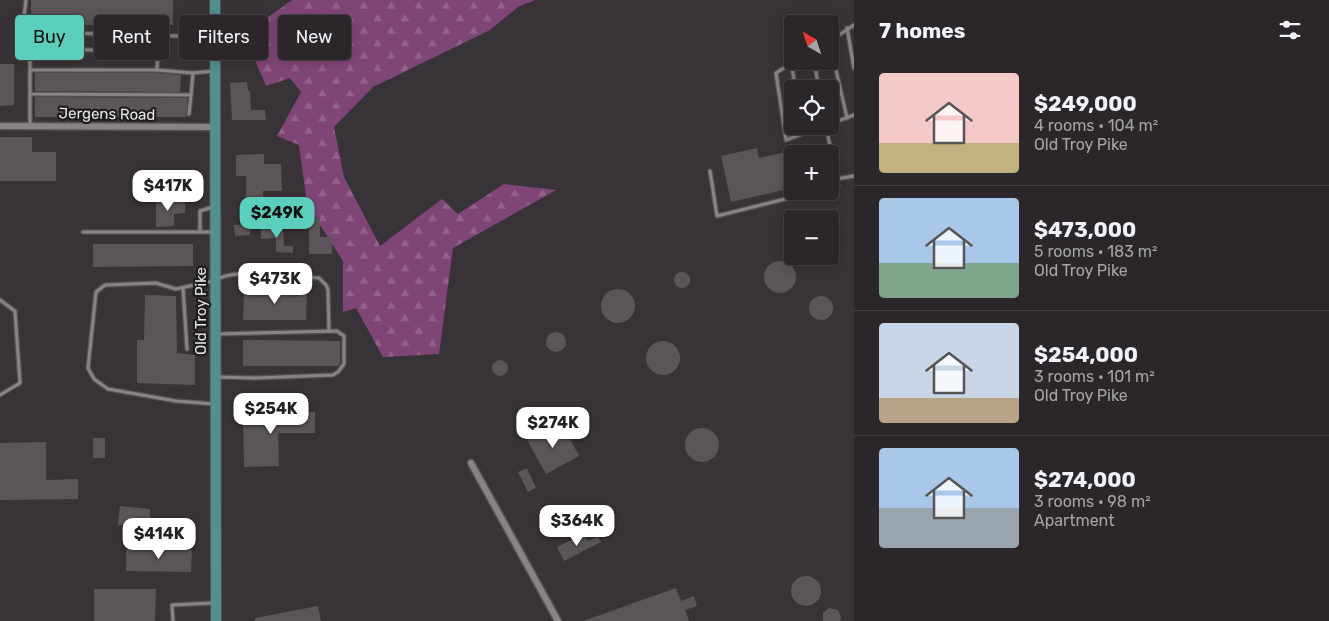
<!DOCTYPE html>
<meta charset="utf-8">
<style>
:root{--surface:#2a2629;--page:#322e31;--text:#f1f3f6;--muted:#a5a5a8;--line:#464346;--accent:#5bcebc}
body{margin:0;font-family:Rubik,sans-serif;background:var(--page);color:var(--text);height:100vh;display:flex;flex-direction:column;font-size:19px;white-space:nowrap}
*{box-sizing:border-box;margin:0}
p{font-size:16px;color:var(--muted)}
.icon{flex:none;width:28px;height:28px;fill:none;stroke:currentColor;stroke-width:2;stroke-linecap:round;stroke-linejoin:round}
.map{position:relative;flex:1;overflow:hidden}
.drawer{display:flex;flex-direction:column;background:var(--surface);width:475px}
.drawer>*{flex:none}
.hud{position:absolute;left:15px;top:15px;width:475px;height:45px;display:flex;gap:10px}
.needle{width:32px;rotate:321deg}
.controls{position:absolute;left:784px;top:15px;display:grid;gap:10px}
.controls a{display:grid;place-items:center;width:55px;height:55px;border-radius:5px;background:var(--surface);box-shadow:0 2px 12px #0003,0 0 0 1px var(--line);font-size:25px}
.price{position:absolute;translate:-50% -42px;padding:0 11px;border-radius:10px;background:#fff;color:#222;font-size:16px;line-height:32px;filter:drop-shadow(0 1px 2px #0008)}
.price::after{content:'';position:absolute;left:50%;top:30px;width:15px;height:11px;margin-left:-8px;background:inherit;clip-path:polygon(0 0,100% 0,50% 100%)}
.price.on{background:var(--accent);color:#111}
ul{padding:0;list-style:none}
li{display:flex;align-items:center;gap:15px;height:125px;padding:0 25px}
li+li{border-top:1px solid var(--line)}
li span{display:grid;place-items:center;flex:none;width:140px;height:100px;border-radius:5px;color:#555}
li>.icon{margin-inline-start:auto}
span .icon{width:60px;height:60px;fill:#fffc;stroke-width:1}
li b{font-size:21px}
h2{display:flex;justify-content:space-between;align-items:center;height:60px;padding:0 25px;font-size:21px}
.pill{padding:0 18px;border-radius:5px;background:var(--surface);box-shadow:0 2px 12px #0003,0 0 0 1px var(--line);font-size:18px;line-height:45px}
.pill.on{background:var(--accent);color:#111}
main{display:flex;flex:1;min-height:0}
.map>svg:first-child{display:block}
</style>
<main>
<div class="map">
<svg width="854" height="621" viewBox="0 0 854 621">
<defs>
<pattern id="forest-firs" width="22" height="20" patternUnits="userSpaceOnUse" patternTransform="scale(1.25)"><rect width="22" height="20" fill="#804577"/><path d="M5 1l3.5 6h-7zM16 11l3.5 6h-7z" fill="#92608a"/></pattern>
</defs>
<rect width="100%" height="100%" fill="#383337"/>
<!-- forest -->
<path fill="url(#forest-firs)" d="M 292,0 L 535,0 L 518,7 L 490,30 L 373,87 L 334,127 L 344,177 L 380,246 L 442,199 L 458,214 L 504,184 L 556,190 L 453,248 L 439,354 L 383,357 L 356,308 L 343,312 L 343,261 L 307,204 L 299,145 L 277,136 L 301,92 L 290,78 L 266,86 L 244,34 Z"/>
<!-- building -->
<g fill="#5a5558">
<rect x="31" y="0" width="142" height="25"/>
<path d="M 0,64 L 14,64 L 14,105 L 0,106 Z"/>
<path d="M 35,73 L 157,73 L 181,75 L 180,92 L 35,91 Z"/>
<path d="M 247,82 L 248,91 L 250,91 L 251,110 L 265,110 L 266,120 L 232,120 L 230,83 Z"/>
<path d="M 35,97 L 187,98 L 187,117 L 35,117 Z"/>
<path d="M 0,137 L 32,137 L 32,152 L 56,152 L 56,181 L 0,181 Z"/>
<path d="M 819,145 L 821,154 L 792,154 L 792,188 L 731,202 L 721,156 L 757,148 L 759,158 Z"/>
<path d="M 264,154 L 264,164 L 281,164 L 282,191 L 263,191 L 263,200 L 246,201 L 246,176 L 236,176 L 236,155 Z"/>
<path d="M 156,201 L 185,201 L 185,213 L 174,214 L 174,226 L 156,227 Z"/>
<path d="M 320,218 L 320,237 L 332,237 L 332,254 L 309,254 L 309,219 Z"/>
<path d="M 250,224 L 250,235 L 235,236 L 234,225 Z"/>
<path d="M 283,228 L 284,246 L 293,246 L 293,253 L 276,252 L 276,238 L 261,239 L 261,229 Z"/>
<path d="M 93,244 L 193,244 L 193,266 L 93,267 Z"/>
<circle cx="780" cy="277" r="16"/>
<circle cx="682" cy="280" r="8"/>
<circle cx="618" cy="306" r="17"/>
<path d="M 244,290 L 307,290 L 306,320 L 243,320 Z"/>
<path d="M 145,295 L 176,296 L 177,353 L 195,355 L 195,385 L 137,383 L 137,340 L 144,340 Z"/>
<circle cx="821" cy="308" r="12"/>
<circle cx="556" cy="342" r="10"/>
<path d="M 243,340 L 340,341 L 340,364 L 338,366 L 243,366 Z"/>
<circle cx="663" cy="358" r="17"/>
<circle cx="500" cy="368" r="8"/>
<path d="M 315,412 L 315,433 L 278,433 L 279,466 L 244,467 L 243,414 Z"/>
<path d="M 562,424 L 579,456 L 546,474 L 527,440 Z"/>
<circle cx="702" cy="445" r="17"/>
<rect x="93" y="438" width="12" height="20"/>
<path d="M 46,442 L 46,480 L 78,479 L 78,499 L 0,500 L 0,443 Z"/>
<path d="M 527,468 L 536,488 L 528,492 L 518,472 Z"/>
<path d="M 120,506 L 150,509 L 150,525 L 118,525 Z"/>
<path d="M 584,534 L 588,541 L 598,536 L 601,542 L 564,561 L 557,547 Z"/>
<path d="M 126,549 L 192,550 L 191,572 L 126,571 Z"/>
<circle cx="806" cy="591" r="15"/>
<path d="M 676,588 L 681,601 L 694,596 L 697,606 L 685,610 L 689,621 L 583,621 Z"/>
<path d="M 94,589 L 156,589 L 155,621 L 94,621 Z"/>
<path d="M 318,606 L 321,621 L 255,621 L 255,618 Z"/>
<path d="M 829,608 L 838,610 L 841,617 L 840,621 L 823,621 L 823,613 Z"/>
</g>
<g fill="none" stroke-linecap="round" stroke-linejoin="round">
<defs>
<g id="service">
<path d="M 26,0 L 23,25 L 31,32 L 214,37"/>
<path d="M 847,28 L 854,68"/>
<path d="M 830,41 L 854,25"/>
<path d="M 830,44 L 847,118"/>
<path d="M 795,61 L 776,73 L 786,140 L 824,126"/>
<path d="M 814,61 L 819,89"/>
<path d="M 791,63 L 796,89"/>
<path d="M 30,70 L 157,70 L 158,51 L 30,49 L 30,94 L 191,95 L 193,73 L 214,71"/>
<path d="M 157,70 L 193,73"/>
<path d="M 189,114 L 191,95"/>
<path d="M 830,124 L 854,115"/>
<path d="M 30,125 L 30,94"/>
<path d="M 804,126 L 805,133"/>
<path d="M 826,126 L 838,186 L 830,188"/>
<path d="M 710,171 L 717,216 L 817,191"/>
<path d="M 836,179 L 854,176"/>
<path d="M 83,232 L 213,232"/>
<path d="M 200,232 L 200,211 L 213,207"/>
<path d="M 218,279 C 237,268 295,277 319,278 L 326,285 L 328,290 L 329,331"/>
<path d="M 213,281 L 176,289 L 156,283 L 105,285 L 96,292 L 88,368 L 94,379 L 108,389 L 176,401 L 214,404"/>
<path d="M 183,288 L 187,349"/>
<path d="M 0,300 L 15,311 L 20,383 L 0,395"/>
<path d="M 217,377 L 255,378 L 333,375 L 338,372 L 344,364 L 344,336 L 337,331 L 217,334"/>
<path d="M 173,621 L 172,605 L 213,603"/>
</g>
<g id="minor">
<path d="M 0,126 L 214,127"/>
<path d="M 471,463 L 558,621"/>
</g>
<path id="primary" d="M 215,0 L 216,621"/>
</defs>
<!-- service casing -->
<use href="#service" stroke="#535053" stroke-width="5.5"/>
<!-- minor casing -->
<use href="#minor" stroke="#535053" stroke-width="9"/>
<!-- primary casing -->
<use href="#primary" stroke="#535053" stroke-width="12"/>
<!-- service -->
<use href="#service" stroke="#888387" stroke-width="3"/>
<!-- minor -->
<use href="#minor" stroke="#888387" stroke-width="6"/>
<!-- primary -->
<use href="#primary" stroke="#4e928a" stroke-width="10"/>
</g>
<g text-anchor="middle" stroke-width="4.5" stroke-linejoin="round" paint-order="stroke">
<!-- street labels -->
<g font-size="15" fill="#e8e6e8" stroke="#1e1c1d">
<text transform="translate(107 114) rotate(1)" y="5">Jergens Road</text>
<text transform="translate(201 311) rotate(-90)" y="5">Old Troy Pike</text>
</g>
</g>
</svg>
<div class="controls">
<a><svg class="needle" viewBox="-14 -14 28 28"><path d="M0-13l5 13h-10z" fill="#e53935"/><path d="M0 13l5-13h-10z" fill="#a5a5a8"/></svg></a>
<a><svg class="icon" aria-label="locate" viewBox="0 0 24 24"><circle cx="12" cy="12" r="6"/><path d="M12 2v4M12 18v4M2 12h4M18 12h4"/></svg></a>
<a>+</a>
<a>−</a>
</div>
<b class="price" style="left:168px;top:212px">$417K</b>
<b class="price on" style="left:277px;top:239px">$249K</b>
<b class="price" style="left:275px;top:305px">$473K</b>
<b class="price" style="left:271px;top:435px">$254K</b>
<b class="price" style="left:553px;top:449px">$274K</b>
<b class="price" style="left:577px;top:547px">$364K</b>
<b class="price" style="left:159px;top:560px">$414K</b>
<div class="hud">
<a class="pill on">Buy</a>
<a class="pill">Rent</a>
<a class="pill">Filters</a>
<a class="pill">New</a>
</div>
</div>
<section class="drawer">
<h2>7 homes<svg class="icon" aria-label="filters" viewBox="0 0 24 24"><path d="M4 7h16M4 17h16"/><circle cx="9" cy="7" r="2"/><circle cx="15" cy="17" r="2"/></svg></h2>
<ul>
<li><span style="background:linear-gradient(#f6c9c9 70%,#c2b280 0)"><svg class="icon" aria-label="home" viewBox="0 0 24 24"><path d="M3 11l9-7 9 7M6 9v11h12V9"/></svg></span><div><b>$249,000</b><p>4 rooms · 104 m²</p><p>Old Troy Pike</p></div></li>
<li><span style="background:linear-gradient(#a9c7e8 65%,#7fa58c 0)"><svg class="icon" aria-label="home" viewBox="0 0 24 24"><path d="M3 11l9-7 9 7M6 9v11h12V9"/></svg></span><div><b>$473,000</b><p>5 rooms · 183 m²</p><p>Old Troy Pike</p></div></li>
<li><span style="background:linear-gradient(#c9d6e8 75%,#b9a48a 0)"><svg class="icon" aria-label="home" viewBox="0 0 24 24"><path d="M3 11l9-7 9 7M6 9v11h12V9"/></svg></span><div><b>$254,000</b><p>3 rooms · 101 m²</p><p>Old Troy Pike</p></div></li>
<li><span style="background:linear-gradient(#a9c7e8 60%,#9aa5b1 0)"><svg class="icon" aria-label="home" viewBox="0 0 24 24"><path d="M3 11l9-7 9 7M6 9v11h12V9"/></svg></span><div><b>$274,000</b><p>3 rooms · 98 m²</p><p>Apartment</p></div></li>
</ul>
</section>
</main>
